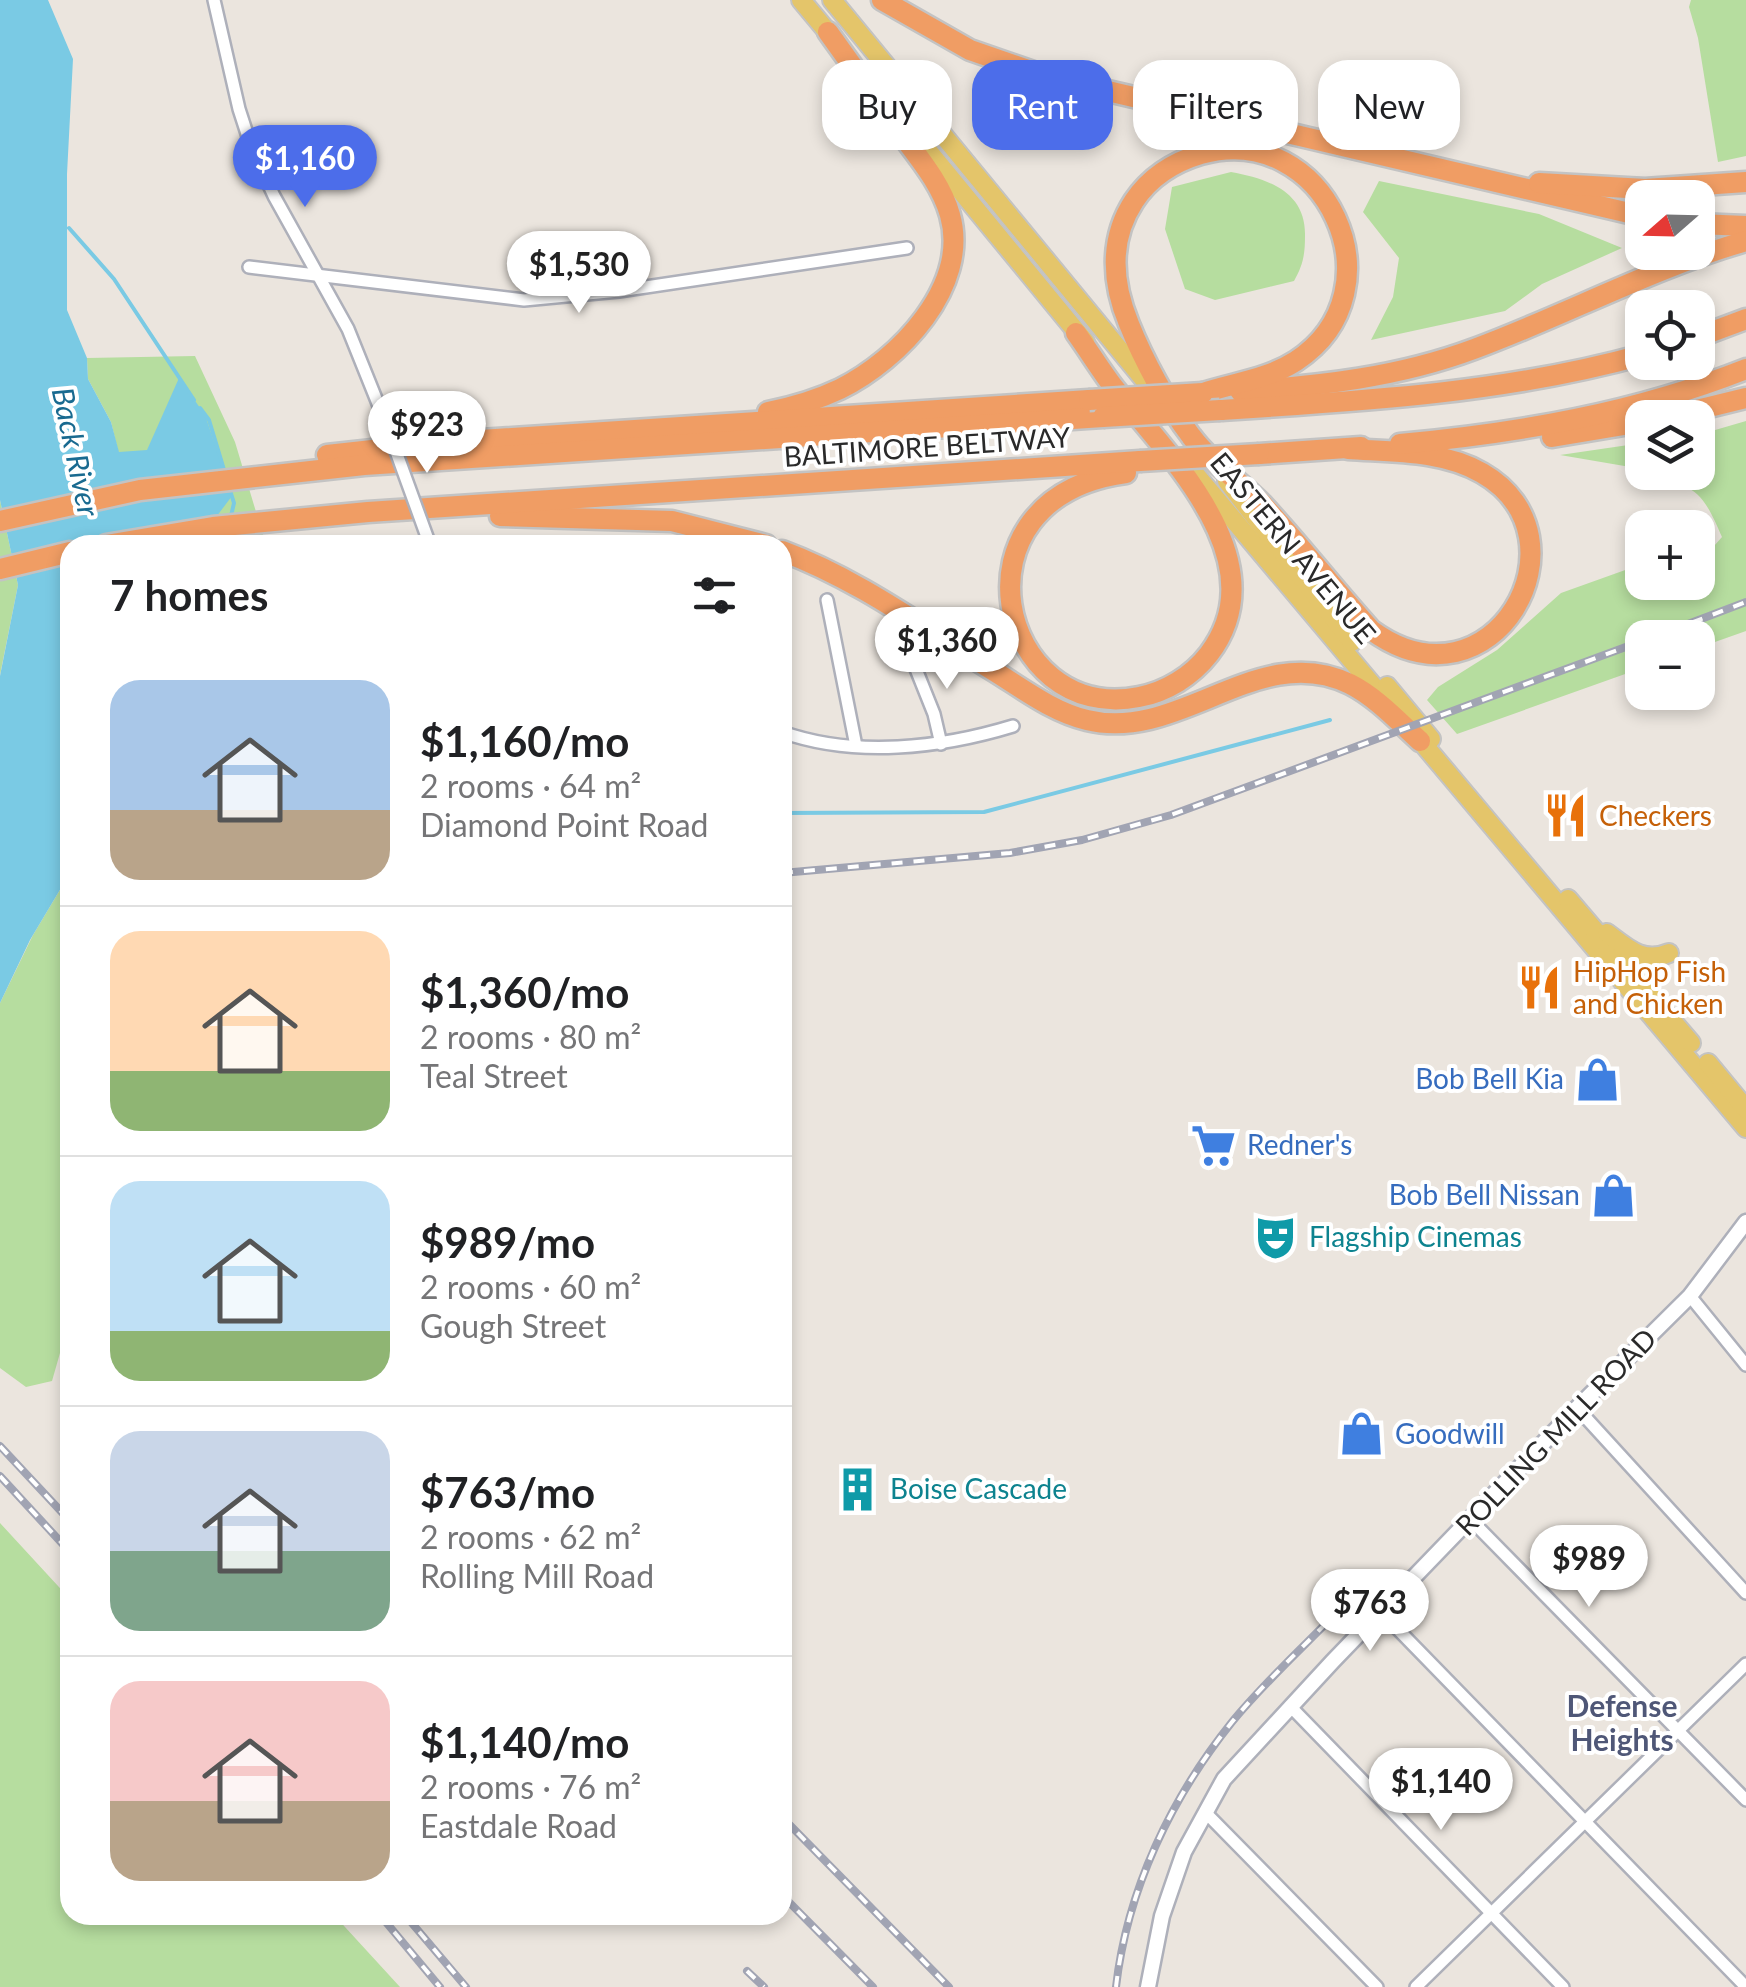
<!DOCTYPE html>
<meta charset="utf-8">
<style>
:root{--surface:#fff;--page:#f6f6f6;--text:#202124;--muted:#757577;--line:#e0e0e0;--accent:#4c6dea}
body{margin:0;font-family:Lato,sans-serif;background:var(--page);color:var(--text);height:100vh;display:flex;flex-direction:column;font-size:38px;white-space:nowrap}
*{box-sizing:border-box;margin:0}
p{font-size:32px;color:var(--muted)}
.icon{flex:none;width:55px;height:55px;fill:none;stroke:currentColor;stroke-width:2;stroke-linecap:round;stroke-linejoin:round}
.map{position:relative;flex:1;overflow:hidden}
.details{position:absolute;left:60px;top:535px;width:732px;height:1390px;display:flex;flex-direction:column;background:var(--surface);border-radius:30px;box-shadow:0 5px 15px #0003}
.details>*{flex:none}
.hud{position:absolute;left:822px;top:60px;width:772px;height:90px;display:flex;gap:20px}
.needle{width:65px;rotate:250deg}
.fabs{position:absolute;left:1625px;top:180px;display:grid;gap:20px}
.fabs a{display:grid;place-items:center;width:90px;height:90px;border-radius:20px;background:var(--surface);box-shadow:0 5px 15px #0003;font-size:50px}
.price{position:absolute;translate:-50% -85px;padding:0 22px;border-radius:35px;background:#fff;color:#222;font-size:32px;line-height:65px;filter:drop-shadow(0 2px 5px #0008)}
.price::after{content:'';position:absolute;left:50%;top:60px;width:30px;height:22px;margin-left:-15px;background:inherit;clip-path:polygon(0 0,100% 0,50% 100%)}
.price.selected{background:var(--accent);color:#fff}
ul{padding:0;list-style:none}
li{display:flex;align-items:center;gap:30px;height:250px;padding:0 50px}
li+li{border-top:2px solid var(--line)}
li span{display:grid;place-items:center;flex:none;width:280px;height:200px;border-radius:30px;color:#555}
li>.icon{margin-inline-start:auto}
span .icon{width:120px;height:120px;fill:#fffc;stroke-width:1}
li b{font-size:42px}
h2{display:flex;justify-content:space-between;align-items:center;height:120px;padding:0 50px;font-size:42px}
.tag{padding:0 35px;border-radius:30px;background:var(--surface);box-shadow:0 5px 15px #0003;font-size:35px;line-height:90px}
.tag.selected{background:var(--accent);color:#fff}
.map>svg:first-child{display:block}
</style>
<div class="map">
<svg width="1746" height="1987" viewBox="0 0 1746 1987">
<rect width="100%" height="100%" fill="#ebe5de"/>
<!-- green -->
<g fill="#b6dd9f">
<path d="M 1691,0 L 1746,0 L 1746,156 L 1718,162 L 1698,38 L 1689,7 Z"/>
<path d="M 1231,172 C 1269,179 1306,192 1305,236 C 1305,255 1303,265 1294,281 L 1215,300 L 1185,289 L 1165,229 L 1172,187 Z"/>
<path d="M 1379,181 L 1539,214 L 1622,248 L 1542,284 L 1505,311 L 1371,340 L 1393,297 L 1399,258 L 1363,212 Z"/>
<path d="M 195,356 L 235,442 L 266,545 L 141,545 L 111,422 L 88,379 L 87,358 Z"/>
<path d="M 1746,421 L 1746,631 L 1698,648 L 1698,638 L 1642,638 L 1642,668 L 1457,734 L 1427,700 L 1438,687 L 1497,650 L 1561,593 L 1642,564 L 1642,582 L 1698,582 L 1698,556 L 1706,555 L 1722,537 C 1701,489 1699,491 1651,473 L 1698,472 L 1698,435 Z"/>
<path d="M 1642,443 L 1642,469 L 1560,455 Z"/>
<path d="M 0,500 L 18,585 L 0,675 Z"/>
<path d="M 70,873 L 70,1318 L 52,1381 L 26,1387 L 0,1368 L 0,1003 L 33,935 Z"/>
<path d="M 0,1523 L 70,1599 L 70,1915 L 334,1915 L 400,1987 L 0,1987 Z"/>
</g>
<!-- water -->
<path fill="#7acae4" d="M 0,0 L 48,0 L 73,59 L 67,174 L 67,310 L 87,358 L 88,379 L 111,422 L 119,452 L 147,450 L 179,378 L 205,415 L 232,496 L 195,545 L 70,545 L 70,873 L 30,940 L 0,1003 L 0,676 L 18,585 L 0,500 Z"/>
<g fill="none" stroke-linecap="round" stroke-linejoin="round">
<!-- stream -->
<g stroke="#7acae4" stroke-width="4">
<path d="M 69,228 L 114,279 L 194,400"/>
<path d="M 200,408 L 209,420 L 225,473"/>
<path d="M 229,487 L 234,503 L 231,516"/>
<path d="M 782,813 L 984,812 L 1330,720"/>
</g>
<defs>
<g id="minor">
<path d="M 214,0 L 239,109 L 251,146 L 274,196 L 348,329 L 385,421"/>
<path d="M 249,267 L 524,300 L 619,291 L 907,248"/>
<path d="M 827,600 L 856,746"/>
<path d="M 910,654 L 934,714 L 941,744"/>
<path d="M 782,732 C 855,758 941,748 1013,726"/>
<path d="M 1690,1296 L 1746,1365"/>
<path d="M 1577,1408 L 1746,1593"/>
<path d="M 1470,1519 L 1746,1800"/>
<path d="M 1381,1612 L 1746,1987"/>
<path d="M 1290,1706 L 1563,1987"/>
<path d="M 1205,1812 L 1377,1987"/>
<path d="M 1416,1987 L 1746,1664"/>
</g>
<path id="tertiary" d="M 1148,1987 L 1162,1916 L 1184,1852 L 1224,1779 L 1333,1661 L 1577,1408 L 1690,1296 L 1746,1222"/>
<g id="primary">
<path d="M 801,0 L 836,42"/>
<path d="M 832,0 L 1160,399"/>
<path d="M 892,107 L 1085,342"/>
<path d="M 1185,462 L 1390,706"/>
<path d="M 1227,481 L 1352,642"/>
<path d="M 1387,686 L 1431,739"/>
<path d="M 1414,733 L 1746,1128"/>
<path d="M 1568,899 L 1691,1043"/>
<path d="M 1607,933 C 1627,948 1643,964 1669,953"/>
<path d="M 1708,1063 L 1746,1109"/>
</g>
<g id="motorway">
<path d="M 882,0 L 970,50 L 1048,77 L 1642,216"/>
<path d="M 1539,183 L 1645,189 L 1746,182"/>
<path d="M 1698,224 L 1746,226"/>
<path d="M 1076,333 C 1089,351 1101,371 1115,389 C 1169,456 1279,562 1209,654 C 1192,676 1166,692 1139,697 C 998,725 944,497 1126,473"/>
<path d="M 1698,337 L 1746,319"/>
<path d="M 1240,391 C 1320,386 1399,377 1474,349 C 1566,315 1652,268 1746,241"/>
<path d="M 1203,393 C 1234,383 1268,379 1296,361 C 1404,290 1325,119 1201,154 C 1174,162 1150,177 1134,201 C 1109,239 1112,283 1129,324 C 1143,359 1168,406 1191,436 C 1210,462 1240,481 1262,504 C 1300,545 1334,589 1371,630 C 1493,719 1594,537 1482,473 C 1442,450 1392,452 1348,449"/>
<path d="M 1220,410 C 1363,401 1505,393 1642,355"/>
<path d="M 768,412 C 793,407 817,400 840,389 C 899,360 970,286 950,215 C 941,183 918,157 899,131 C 875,98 852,65 828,32"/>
<path d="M 1664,418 L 1746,398"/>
<path d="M 1552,437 L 1642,422"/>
<path d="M 1400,444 C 1519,433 1635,413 1746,369"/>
<path d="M 1259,454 L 1361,447"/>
<path d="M 327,455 L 436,443 L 1089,400"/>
<path d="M 500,516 L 672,521 L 766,545"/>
<path d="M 0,521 L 140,490 L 364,465 L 1103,417"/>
<path d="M 106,545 L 213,527 L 368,512 L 1140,461"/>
<path d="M 782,551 C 858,579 925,629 994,671 C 1023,689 1053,712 1087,720 C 1180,743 1259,639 1350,684 C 1376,697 1399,722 1420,741"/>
<path d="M 0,569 L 70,552"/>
</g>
</defs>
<!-- minor casing -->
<use href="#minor" stroke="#aeb0ba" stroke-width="16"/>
<!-- tertiary casing -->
<use href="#tertiary" stroke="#aeb0ba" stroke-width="19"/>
<!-- primary casing -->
<use href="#primary" stroke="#c3c3c3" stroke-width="22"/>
<!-- motorway casing -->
<use href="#motorway" stroke="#c3c3c3" stroke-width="25"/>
<!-- minor -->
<use href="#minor" stroke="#fff" stroke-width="11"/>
<!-- tertiary -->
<use href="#tertiary" stroke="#fff" stroke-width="14"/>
<!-- primary -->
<use href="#primary" stroke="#e4c56a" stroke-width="18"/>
<!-- motorway -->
<use href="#motorway" stroke="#f09d64" stroke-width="20"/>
<defs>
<g id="rail">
<path d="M 1651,638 L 1746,602"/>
<path d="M 782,873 L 1010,853 L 1082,840 L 1171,815 L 1642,641"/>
<path d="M 0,1446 L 70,1521"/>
<path d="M 0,1476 L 70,1552"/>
<path d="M 782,1817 L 949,1987"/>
<path d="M 782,1895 L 873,1987"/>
<path d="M 380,1915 L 440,1987"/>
<path d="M 405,1915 L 466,1987"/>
<path d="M 747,1971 L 764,1987"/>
<path d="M 1116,1987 C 1127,1890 1171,1798 1232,1722 C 1267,1679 1310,1641 1349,1600"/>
</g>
</defs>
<!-- rail casing -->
<use href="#rail" stroke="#a1a4b3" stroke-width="8"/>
<!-- rail -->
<use href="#rail" stroke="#fff" stroke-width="4" stroke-dasharray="11" stroke-linecap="butt"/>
<defs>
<path id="minor-bridge" d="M 385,421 L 430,545"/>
<g id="motorway-bridge">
<path d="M 1089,400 L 1203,393"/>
<path d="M 1103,417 L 1220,410"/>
<path d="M 1140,461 L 1259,454"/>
</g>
</defs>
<!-- minor-bridge casing -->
<use href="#minor-bridge" stroke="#aeb0ba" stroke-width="16" stroke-linecap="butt"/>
<!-- motorway-bridge casing -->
<use href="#motorway-bridge" stroke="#c3c3c3" stroke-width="25" stroke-linecap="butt"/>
<!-- minor-bridge -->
<use href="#minor-bridge" stroke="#fff" stroke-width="11"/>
<!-- motorway-bridge -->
<use href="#motorway-bridge" stroke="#f09d64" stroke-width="20"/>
</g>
<!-- icons -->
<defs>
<symbol id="restaurant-bare" viewBox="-9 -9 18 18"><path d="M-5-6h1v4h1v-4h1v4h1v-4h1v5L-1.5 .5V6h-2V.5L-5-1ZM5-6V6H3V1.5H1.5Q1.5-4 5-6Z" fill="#e8710a" stroke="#fff" stroke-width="2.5" paint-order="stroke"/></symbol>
<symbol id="shop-bare" viewBox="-9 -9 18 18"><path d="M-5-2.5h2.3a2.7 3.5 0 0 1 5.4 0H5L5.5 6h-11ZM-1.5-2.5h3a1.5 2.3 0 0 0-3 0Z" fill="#3f7fe0" stroke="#fff" stroke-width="2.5" paint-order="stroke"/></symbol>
<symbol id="supermarket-bare" viewBox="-9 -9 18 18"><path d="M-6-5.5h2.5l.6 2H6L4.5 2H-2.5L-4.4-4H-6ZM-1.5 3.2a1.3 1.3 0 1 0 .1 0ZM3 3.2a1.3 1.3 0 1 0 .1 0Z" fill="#3f7fe0" stroke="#fff" stroke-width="2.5" paint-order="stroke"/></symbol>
<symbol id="theatre-bare" viewBox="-9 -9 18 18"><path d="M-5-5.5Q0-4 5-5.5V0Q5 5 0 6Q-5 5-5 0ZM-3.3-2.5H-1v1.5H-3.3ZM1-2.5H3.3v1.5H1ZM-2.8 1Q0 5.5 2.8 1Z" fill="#0f9aa8" stroke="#fff" stroke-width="2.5" paint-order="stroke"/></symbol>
<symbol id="building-bare" viewBox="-9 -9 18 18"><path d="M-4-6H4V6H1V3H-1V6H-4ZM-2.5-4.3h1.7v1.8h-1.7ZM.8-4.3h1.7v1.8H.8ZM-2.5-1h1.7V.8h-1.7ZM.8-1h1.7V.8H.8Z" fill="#0f9aa8" stroke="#fff" stroke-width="2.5" paint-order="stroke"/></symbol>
</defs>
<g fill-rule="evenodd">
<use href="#restaurant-bare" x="1534" y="784" width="63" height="63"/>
<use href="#restaurant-bare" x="1508" y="956" width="63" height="63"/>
<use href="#shop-bare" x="1566" y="1048" width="63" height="63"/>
<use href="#supermarket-bare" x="1182" y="1114" width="63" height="63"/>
<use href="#shop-bare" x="1582" y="1164" width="63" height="63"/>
<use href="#theatre-bare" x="1244" y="1206" width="63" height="63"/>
<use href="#shop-bare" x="1330" y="1402" width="63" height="63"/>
<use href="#building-bare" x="826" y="1458" width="63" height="63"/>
</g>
<g text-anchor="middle" stroke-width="8" stroke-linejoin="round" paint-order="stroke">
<!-- street labels -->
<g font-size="28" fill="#2a2a2a" stroke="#fff">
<text transform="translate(927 447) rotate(-4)" y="10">BALTIMORE BELTWAY</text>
<text transform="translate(1293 548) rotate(50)" y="10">EASTERN AVENUE</text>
<text transform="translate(1556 1432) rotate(-46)" y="10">ROLLING MILL ROAD</text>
</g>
<!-- food labels -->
<g font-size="28" fill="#c56008" stroke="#fff" text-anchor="start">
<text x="1599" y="826">Checkers</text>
<text x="1573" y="982">HipHop Fish<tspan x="1573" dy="32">and Chicken</tspan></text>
</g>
<!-- shop labels -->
<g font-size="28" fill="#366cbe" stroke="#fff" text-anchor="end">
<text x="1564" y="1089">Bob Bell Kia</text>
<text x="1247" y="1155" text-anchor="start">Redner's</text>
<text x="1580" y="1205">Bob Bell Nissan</text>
<text x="1395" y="1444" text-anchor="start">Goodwill</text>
</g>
<!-- culture labels -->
<g font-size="28" fill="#0d838f" stroke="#fff" text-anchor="start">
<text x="1309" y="1247">Flagship Cinemas</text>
<text x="890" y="1499">Boise Cascade</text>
</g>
<!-- water labels -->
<g font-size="30" font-style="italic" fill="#196a90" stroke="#fff">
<text transform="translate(75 452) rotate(78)" y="10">Back River</text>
</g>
<!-- neighbourhood labels -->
<g font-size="30" font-weight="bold" fill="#4f5777" stroke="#fff">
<text x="1622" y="1717">Defense<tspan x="1622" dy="34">Heights</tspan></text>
</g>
</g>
</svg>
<div class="fabs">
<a><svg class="needle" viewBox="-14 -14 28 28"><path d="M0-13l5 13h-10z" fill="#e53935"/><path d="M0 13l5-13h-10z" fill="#757577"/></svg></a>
<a><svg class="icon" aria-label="locate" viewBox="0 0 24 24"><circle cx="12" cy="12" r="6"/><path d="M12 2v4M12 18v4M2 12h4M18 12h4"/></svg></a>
<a><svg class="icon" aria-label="layers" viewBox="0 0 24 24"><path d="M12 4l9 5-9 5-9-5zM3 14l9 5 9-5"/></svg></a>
<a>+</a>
<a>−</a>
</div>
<b class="price selected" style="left:305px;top:210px">$1,160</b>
<b class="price" style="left:579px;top:316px">$1,530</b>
<b class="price" style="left:427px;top:476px">$923</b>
<b class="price" style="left:947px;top:692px">$1,360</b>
<b class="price" style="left:1589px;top:1610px">$989</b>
<b class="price" style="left:1370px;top:1654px">$763</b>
<b class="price" style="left:1441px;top:1833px">$1,140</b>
<div class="hud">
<a class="tag">Buy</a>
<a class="tag selected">Rent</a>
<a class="tag">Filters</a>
<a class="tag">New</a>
</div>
<section class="details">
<h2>7 homes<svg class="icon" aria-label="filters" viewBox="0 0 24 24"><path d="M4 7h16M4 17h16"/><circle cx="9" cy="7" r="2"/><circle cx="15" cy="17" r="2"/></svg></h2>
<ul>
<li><span style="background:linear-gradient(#a9c7e8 65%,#b9a48a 0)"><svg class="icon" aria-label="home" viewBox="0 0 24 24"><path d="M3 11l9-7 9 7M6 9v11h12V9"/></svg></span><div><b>$1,160/mo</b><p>2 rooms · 64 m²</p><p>Diamond Point Road</p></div></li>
<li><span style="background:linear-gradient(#ffd9b3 70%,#8fb573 0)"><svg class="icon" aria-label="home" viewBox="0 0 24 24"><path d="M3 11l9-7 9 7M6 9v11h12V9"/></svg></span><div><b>$1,360/mo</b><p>2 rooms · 80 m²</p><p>Teal Street</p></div></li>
<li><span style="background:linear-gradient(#bfe0f5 75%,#8fb573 0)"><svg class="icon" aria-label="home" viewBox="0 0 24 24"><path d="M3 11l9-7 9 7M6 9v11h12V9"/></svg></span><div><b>$989/mo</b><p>2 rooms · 60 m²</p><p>Gough Street</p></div></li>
<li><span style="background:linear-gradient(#c9d6e8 60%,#7fa58c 0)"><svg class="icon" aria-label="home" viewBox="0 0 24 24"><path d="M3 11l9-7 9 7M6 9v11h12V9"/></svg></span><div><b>$763/mo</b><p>2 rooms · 62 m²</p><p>Rolling Mill Road</p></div></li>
<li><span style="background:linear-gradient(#f6c9c9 60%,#b9a48a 0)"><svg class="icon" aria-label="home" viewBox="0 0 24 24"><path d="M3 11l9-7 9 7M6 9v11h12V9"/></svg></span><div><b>$1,140/mo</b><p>2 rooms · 76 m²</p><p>Eastdale Road</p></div></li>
</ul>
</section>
</div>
